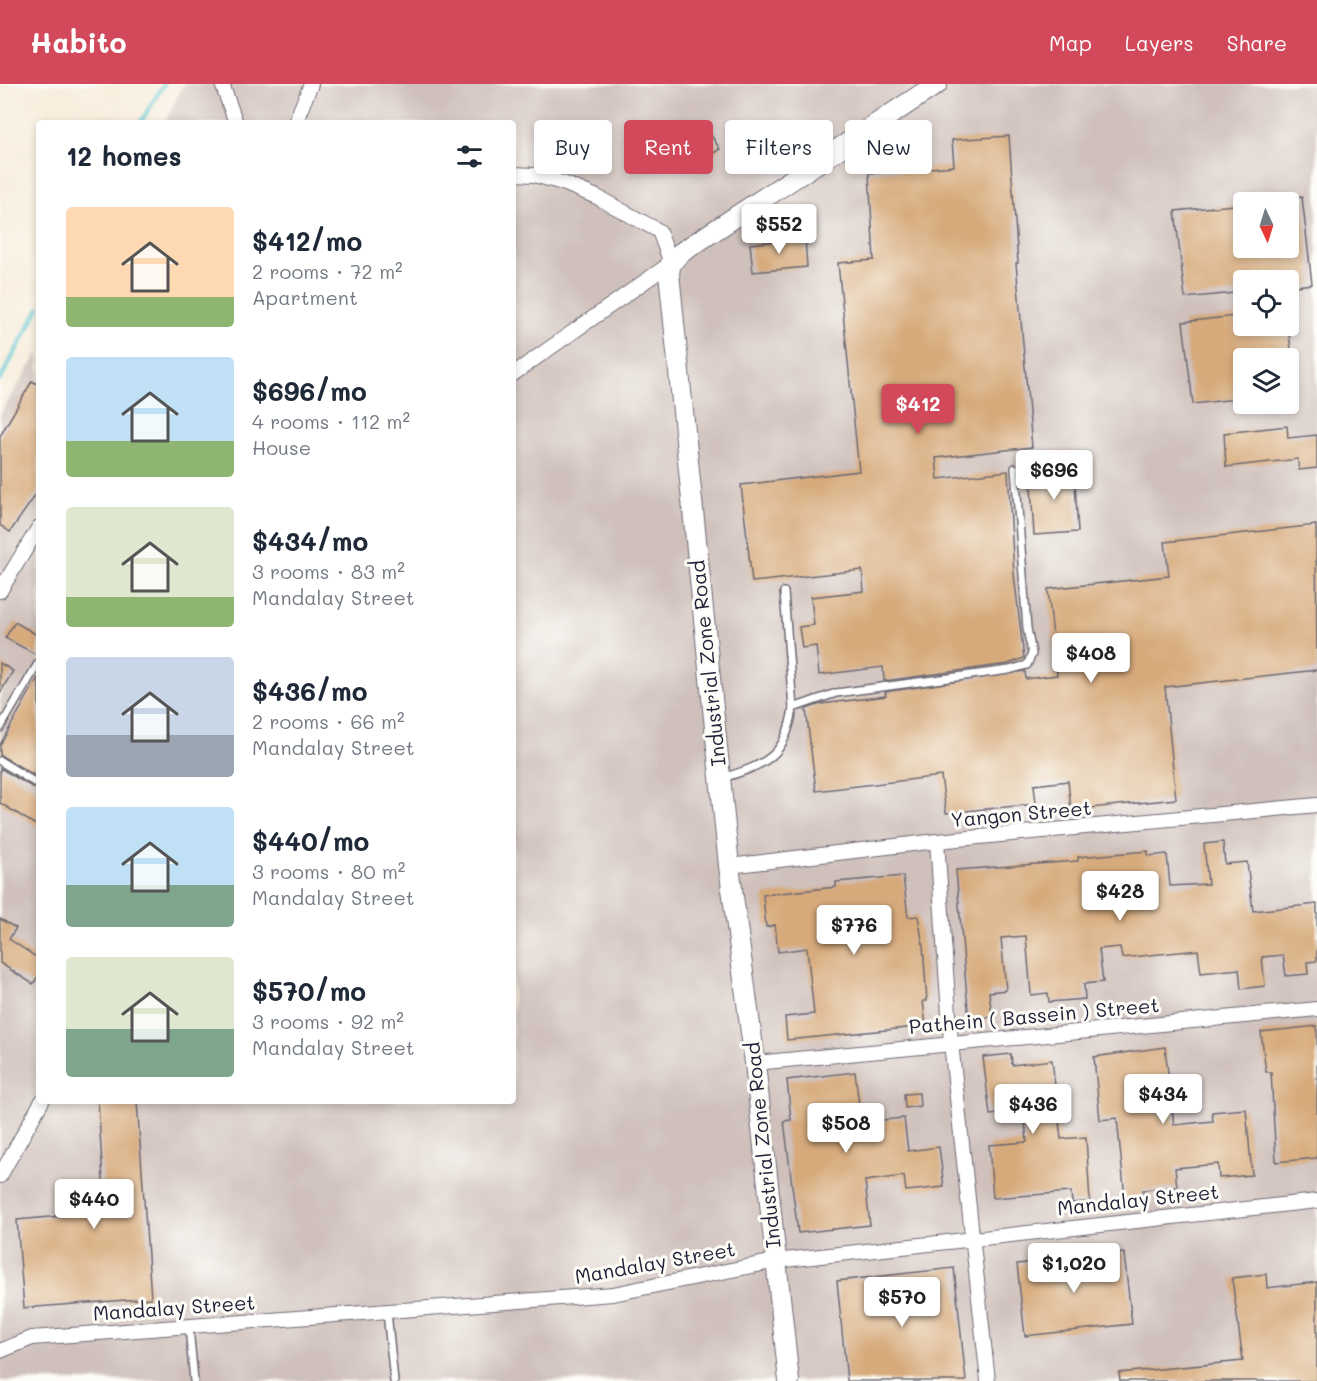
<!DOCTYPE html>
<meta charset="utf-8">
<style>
:root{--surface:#fff;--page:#f2f2f3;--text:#1f2937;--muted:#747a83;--accent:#d1495b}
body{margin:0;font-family:Mali,sans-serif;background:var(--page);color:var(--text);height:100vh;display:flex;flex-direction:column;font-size:22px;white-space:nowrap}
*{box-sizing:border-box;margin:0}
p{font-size:20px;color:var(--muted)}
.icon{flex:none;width:33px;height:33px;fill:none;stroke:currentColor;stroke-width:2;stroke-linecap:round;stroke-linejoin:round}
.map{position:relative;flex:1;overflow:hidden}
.drawer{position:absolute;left:36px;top:36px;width:480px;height:984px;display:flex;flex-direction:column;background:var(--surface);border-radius:6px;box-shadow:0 3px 9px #0003}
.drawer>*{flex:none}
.guide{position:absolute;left:534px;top:36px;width:570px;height:54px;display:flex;gap:12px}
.needle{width:39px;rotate:176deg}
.buttons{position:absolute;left:1233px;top:108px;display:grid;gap:12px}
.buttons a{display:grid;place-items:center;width:66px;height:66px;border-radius:6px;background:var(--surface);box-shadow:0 3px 9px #0003;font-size:30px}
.price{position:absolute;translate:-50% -51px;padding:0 14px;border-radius:6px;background:#fff;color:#222;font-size:20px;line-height:39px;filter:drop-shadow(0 2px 3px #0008)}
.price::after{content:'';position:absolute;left:50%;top:36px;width:18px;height:14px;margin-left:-9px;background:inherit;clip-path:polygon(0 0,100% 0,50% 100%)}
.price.selected{background:var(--accent);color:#fff}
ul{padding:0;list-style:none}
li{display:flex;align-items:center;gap:18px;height:150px;padding:0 30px}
li span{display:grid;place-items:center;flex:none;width:168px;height:120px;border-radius:6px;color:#555}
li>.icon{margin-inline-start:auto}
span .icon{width:72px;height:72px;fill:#fffc;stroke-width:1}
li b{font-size:26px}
h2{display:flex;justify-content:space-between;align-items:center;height:72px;padding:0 30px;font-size:26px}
.pill{padding:0 21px;border-radius:6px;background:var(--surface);box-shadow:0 3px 9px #0003;font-size:21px;line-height:54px}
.pill.selected{background:var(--accent);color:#fff}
header{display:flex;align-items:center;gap:36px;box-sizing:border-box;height:84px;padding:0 30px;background:var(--accent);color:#fff}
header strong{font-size:28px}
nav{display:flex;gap:33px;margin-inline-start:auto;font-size:21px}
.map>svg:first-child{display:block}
</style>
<header>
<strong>Habito</strong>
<nav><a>Map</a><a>Layers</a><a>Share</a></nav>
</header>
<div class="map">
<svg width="1317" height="1297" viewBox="0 0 1317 1297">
<rect width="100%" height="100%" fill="#fdfcf7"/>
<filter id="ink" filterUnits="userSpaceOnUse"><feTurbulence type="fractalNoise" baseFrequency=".0167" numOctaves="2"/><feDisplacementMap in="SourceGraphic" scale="12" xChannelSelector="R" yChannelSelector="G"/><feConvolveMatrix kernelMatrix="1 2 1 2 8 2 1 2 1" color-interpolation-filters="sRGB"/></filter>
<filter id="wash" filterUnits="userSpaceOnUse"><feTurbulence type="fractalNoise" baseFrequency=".008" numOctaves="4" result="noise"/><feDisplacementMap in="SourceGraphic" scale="24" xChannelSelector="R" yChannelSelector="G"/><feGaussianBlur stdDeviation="1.35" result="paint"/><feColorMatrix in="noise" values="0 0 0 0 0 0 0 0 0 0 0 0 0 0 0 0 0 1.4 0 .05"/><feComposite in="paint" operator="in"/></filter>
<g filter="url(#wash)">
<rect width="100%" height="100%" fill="#f7ecda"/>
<!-- industrial -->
<path fill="#cfc0bb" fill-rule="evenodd" d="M 184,0 L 1317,0 L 1317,1297 L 0,1297 L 0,330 L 39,268 L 39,1017 L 513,1017 L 513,39 L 164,39 ZM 1244,118 L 1288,118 L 1288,164 L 1244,164 ZM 1244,196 L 1288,196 L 1288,242 L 1244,242 ZM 1244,274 L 1288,274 L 1288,320 L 1244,320 Z"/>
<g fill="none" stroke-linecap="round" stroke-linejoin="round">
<!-- stream -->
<g stroke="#5cc9d3" stroke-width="4">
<path d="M 140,39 L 164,0"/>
<path d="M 0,296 L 39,224"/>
</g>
</g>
<g id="blocks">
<!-- building -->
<g fill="#d7aa7c">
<path d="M 707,45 L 720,65 L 689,85 L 676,65 Z"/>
<path d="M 1009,52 L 1018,179 L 1016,179 L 1032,363 L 936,374 L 938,395 L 1008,387 L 1014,490 L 1024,574 L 1008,580 L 884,597 L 883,583 L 819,591 L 816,562 L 802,564 L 799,543 L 814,541 L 811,513 L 864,507 L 862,486 L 752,498 L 741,401 L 859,387 L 838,179 L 874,176 L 869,89 L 954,82 L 952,56 Z"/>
<path d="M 1302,113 L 1312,200 L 1288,203 L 1288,196 L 1244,196 L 1244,208 L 1185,214 L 1175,127 L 1244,120 L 1244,164 L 1288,164 L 1288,115 Z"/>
<path d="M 805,154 L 807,183 L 753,188 L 750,160 Z"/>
<path d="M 1244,231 L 1244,242 L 1288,242 L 1292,274 L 1244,274 L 1244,314 L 1193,320 L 1183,238 Z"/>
<path d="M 32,297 L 39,301 L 39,406 L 10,448 L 0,441 L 0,352 Z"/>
<path d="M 1287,342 L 1288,354 L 1317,351 L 1317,384 L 1299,386 L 1298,375 L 1226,383 L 1224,349 Z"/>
<path d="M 1074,382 L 1078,448 L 1034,451 L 1030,387 Z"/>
<path d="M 1316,441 L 1317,586 L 1165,603 L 1176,715 L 1071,726 L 1068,697 L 1034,701 L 1036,720 L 946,729 L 941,692 L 816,707 L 806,625 L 821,620 L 886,612 L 885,608 L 1025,587 L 1026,595 L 1057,591 L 1048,505 L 1169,492 L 1165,458 Z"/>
<path d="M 15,538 L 39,552 L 39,572 L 5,554 Z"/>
<path d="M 0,579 L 13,587 L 0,609 Z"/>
<path d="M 39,592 L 39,694 L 0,671 L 0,661 Z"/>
<path d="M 0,684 L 39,707 L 39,743 L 0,719 Z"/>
<path d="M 1223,758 L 1225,780 L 1247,778 L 1253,827 L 1317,820 L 1317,877 L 1307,878 L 1308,890 L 1286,892 L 1283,871 L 1262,873 L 1265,902 L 1241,905 L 1239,885 L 1201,889 L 1198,866 L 1122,874 L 1120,863 L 1099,865 L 1103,898 L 1084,900 L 1085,915 L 1049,918 L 1048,909 L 1031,911 L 1026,852 L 1001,854 L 1006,906 L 989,908 L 992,933 L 969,936 L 956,786 L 1078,777 L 1078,773 L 1148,767 L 1148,772 L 1167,770 L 1170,802 L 1208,800 L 1204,760 Z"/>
<path d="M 903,792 L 908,833 L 918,832 L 923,861 L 927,917 L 923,917 L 926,942 L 787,956 L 785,933 L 814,930 L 807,864 L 778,868 L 775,841 L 766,843 L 763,811 L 836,803 L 836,798 Z"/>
<path d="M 0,835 L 16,844 L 9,855 L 39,875 L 39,891 L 33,900 L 0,879 Z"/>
<path d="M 1317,942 L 1317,1074 L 1276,1078 L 1271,988 L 1266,988 L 1261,948 Z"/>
<path d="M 1165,963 L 1174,1041 L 1213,1037 L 1212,1028 L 1246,1025 L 1252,1091 L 1219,1094 L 1218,1080 L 1175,1084 L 1177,1103 L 1143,1106 L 1143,1112 L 1125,1114 L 1117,1034 L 1100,1036 L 1094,973 Z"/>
<path d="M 1011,970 L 1012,981 L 1052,976 L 1061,1055 L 1086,1053 L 1090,1118 L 1072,1119 L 1071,1108 L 993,1114 L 989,1061 L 1027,1058 L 1024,1027 L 990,1031 L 983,973 Z"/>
<path d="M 855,988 L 861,1038 L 904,1034 L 908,1067 L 939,1063 L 944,1103 L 906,1107 L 904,1092 L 865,1097 L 870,1141 L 798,1149 L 784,1037 L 791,1036 L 787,996 Z"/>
<path d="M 919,1009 L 920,1022 L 905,1024 L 904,1010 Z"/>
<path d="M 98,1017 L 137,1017 L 151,1214 L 24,1224 L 17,1136 L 105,1128 Z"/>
<path d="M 1124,1169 L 1132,1240 L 1025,1252 L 1017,1180 Z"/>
<path d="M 954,1184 L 966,1297 L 847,1297 L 837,1197 Z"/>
<path d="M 1266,1190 L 1267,1204 L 1317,1198 L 1317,1297 L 1120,1297 L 1119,1289 L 1243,1277 L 1232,1194 Z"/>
</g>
</g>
</g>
<g filter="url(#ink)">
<use href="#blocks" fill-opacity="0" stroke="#6d6973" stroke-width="1.5"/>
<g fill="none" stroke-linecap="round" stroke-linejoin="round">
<defs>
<g id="lane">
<path d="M 793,624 L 836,609 L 1009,586 L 1027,581 L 1032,570 L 1027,544 L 1015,384"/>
<path d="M 0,644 L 39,578"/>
<path d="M 0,677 L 39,701"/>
<path d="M 723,694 C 766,680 786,673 793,624 L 784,508"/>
<path d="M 387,1228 L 394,1297"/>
<path d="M 189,1243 L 194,1297"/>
</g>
<g id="street">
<path d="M 222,0 L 236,39"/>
<path d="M 295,39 L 311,0"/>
<path d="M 513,90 L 534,91 L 563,99 L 597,113 L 659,147 L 671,179 L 513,290"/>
<path d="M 0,507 L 39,443"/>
<path d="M 937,757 L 951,959 L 988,1297"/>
<path d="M 729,782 L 937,757 L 1317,721"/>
<path d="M 755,979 L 1317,925"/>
<path d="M 0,1092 L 42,1017"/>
<path d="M 0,1267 L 32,1254 L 613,1210 L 776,1177 L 1317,1117"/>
</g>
<path id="secondary" d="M 789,1297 L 755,979 L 729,782 L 669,189 L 671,179 L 679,170 L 937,0"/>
</defs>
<!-- lane casing -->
<use href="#lane" stroke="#6d6973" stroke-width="10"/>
<!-- street casing -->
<use href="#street" stroke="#6d6973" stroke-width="16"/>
<!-- secondary casing -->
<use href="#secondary" stroke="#6d6973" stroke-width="22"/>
<!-- lane -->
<use href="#lane" stroke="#fff" stroke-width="7"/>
<!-- street -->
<use href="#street" stroke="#fff" stroke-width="14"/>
<!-- secondary -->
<use href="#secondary" stroke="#fff" stroke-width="20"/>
</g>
</g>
<g text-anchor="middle" stroke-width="6" stroke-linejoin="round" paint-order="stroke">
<!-- street labels -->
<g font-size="20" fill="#22223b" stroke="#fdfcf7">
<text transform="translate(708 579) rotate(-96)" y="7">Industrial Zone Road</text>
<text transform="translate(1021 730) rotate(-5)" y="7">Yangon Street</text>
<text transform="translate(1034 932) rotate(-5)" y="7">Pathein ( Bassein ) Street</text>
<text transform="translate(763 1061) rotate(-96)" y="7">Industrial Zone Road</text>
<text transform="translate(1138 1116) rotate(-6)" y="7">Mandalay Street</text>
<text transform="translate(655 1179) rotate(-10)" y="7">Mandalay Street</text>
<text transform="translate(174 1224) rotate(-4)" y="7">Mandalay Street</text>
</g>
</g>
</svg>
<div class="buttons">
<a><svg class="needle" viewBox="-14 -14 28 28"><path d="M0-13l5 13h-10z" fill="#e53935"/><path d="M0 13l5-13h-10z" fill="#747a83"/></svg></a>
<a><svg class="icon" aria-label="locate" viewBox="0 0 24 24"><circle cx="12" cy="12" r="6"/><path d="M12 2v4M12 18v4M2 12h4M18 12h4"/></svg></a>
<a><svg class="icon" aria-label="layers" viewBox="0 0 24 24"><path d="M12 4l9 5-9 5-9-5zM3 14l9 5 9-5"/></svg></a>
</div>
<b class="price" style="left:779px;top:171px">$552</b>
<b class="price selected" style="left:918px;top:351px">$412</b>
<b class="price" style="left:1054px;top:417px">$696</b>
<b class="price" style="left:1091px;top:600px">$408</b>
<b class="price" style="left:1120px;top:838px">$428</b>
<b class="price" style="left:854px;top:872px">$776</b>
<b class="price" style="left:1163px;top:1041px">$434</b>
<b class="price" style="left:1033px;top:1051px">$436</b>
<b class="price" style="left:846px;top:1070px">$508</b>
<b class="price" style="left:94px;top:1146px">$440</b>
<b class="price" style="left:1074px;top:1210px">$1,020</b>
<b class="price" style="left:902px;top:1244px">$570</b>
<div class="guide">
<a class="pill">Buy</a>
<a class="pill selected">Rent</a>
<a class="pill">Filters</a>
<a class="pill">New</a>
</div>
<section class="drawer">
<h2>12 homes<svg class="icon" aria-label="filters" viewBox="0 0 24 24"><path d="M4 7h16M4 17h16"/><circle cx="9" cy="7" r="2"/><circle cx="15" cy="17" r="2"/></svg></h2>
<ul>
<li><span style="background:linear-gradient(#ffd9b3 75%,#8fb573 0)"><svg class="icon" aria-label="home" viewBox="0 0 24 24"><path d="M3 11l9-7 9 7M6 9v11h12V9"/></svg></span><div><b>$412/mo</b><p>2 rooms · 72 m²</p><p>Apartment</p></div></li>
<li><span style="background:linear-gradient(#bfe0f5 70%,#8fb573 0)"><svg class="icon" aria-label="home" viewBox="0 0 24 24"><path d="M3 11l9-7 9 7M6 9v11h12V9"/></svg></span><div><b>$696/mo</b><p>4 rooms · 112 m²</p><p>House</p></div></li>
<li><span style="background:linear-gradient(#dfe7d0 75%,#8fb573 0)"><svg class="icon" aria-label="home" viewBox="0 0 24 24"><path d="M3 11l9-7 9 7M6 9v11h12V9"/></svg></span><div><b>$434/mo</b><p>3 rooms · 83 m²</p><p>Mandalay Street</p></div></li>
<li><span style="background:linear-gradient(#c9d6e8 65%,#9aa5b1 0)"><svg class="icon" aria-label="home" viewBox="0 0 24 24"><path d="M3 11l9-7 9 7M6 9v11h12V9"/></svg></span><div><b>$436/mo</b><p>2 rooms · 66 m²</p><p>Mandalay Street</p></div></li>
<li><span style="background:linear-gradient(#bfe0f5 65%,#7fa58c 0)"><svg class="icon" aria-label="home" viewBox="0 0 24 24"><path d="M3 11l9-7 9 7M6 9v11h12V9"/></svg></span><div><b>$440/mo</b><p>3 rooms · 80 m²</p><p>Mandalay Street</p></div></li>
<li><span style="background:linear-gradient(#dfe7d0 60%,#7fa58c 0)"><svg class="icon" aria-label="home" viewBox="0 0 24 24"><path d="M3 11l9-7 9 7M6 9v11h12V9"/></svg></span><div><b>$570/mo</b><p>3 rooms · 92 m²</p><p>Mandalay Street</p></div></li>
</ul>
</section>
</div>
